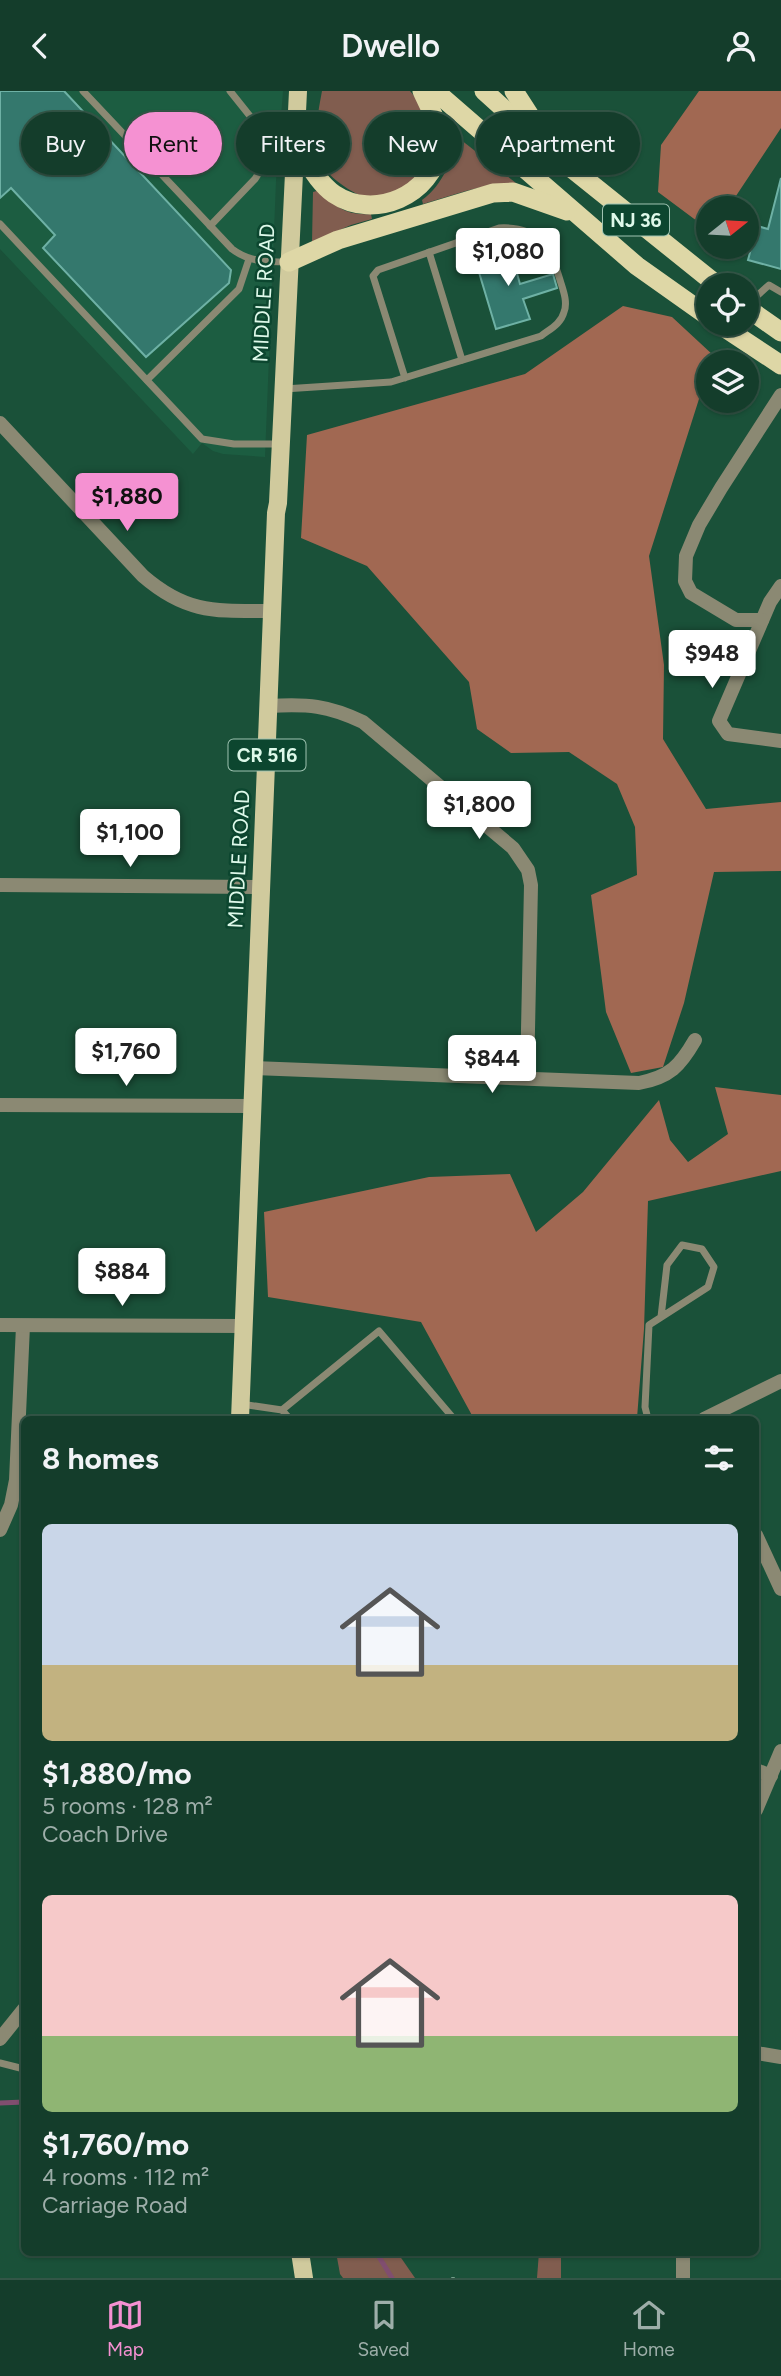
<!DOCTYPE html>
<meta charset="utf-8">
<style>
:root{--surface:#143d2b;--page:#1d4433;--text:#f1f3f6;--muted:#9daea9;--line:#335647;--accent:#f591d2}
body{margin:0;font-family:Figtree,sans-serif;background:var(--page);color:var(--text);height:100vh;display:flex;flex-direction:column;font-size:26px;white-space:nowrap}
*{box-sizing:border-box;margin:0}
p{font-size:23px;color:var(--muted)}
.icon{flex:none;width:38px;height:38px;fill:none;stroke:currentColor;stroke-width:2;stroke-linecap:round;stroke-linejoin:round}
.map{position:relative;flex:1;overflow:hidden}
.sheet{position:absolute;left:21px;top:1325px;width:738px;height:840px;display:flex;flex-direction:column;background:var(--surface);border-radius:10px;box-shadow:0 2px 5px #0004,0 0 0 2px var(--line)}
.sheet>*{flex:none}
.guide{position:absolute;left:21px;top:21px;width:740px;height:63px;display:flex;gap:14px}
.needle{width:46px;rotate:72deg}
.controls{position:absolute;left:696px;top:105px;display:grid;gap:14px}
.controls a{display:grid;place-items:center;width:63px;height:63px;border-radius:50%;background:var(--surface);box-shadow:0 2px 5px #0004,0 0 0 2px var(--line);font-size:35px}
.price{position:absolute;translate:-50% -60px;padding:0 16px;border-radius:7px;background:#fff;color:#222;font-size:23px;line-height:46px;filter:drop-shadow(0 2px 4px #0008)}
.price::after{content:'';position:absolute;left:50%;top:42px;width:21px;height:16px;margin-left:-10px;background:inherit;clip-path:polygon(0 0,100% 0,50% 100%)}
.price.selected{background:var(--accent);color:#111}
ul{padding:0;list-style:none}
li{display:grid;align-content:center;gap:14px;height:371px;padding:0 21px}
li span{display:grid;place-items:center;height:217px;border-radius:10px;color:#555}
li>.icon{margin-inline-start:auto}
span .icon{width:126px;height:126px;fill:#fffc;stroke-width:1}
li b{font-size:30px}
h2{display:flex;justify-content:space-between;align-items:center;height:84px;padding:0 21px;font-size:30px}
.tag{padding:0 24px;border-radius:32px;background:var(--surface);box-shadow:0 2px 5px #0004,0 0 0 2px var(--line);font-size:24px;line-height:63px}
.tag.selected{background:var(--accent);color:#111}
header{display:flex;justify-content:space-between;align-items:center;height:91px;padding:0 21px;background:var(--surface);font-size:32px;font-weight:600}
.menu{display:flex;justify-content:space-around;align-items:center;height:98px;border-top:2px solid var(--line);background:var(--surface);font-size:19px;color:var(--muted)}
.menu a{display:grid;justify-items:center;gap:4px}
.menu .selected{color:var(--accent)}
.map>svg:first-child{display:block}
</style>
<header><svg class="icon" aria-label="back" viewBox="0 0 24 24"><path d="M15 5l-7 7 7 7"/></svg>Dwello<svg class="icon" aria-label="person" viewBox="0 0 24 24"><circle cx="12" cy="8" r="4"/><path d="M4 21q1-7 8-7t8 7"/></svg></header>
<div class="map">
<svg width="781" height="2187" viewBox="0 0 781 2187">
<rect width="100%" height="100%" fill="#1a5139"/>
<!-- built -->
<path fill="#1c5d41" d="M 0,0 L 283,0 L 276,90 L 265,366 L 223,363 L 213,360 L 202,352 L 193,363 L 0,158 Z"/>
<!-- green -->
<g fill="#815d4f">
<path d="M 322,0 L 410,0 C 421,12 434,36 433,53 C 432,80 396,110 369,107 C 359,105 349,99 341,93 C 331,86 321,76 319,64 C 314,42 318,21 322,0 Z"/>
<path d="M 456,45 L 516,92 C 484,92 453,104 423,113 L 422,109 C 444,93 451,70 456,45 Z"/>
<path d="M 320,99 C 334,116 348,125 371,123 L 372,128 L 351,134 L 312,151 L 313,101 Z"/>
<path d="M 336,2161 L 397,2161 L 415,2187 L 343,2187 L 340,2183 Z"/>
<path d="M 539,2161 L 561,2161 L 561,2187 L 537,2187 Z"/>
</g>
<!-- forest -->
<g fill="#a16852">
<path d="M 699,0 L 781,0 L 781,37 L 728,117 L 709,117 L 709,139 L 658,101 L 661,54 Z"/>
<path d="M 623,215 L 672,226 L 713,264 L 649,465 L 664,574 L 663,648 L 706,718 L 781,711 L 781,780 L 714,781 L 684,912 L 663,976 L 631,982 L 606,921 L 591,804 L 637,784 L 635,736 L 617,693 L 569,661 L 511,662 L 477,638 L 469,591 L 367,475 L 301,447 L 307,344 L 525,283 Z"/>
<path d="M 715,996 L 781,1004 L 781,1080 L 648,1110 L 644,1238 L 637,1327 L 634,1328 L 474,1328 L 421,1231 L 268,1206 L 264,1121 L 429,1086 L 510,1083 L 536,1141 L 583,1101 L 659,1009 L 670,1049 L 688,1071 L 728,1043 Z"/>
</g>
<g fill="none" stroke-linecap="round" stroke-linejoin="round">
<!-- stream -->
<g stroke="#804e6f" stroke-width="5">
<path d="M 0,2012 L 24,2011"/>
<path d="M 376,2161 L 392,2187"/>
</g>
</g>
<!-- building -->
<g fill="#34786d" stroke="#6eb1a5" stroke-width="2">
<path d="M 0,0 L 64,0 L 231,179 L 229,192 L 146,266 L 43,157 L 55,144 L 11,97 L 0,107 Z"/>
<path d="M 781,87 L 781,178 L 748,169 L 757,135 L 768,138 Z"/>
<path d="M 510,158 L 520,193 L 553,183 L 557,197 L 523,208 L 530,228 L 496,238 L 475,168 Z"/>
</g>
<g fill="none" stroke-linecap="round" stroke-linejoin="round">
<!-- path -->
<path stroke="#759f8b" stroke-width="3.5" stroke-dasharray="3.5 5" stroke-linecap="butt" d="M 453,2187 L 453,2186"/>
<!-- service -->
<g stroke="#8b8973" stroke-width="7">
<path d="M 83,0 L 232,158 C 249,171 267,171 288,171"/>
<path d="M 0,133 L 202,348 L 234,353 L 280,353"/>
<path d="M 210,135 L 255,88 L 262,77 L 262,47 L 258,35 L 230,0"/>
<path d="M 429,161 L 462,269"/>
<path d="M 748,213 L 769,194 L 781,201"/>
<path d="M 147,289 L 239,198 L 249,168"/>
<path d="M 284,298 L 391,291 L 541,245 C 550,238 561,233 564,221 C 568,211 563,199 560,189 C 550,155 539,135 499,137 L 378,179 L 373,185 L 405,287"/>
<path d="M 241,1313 L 282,1319 L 290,1328"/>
<path d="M 282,1319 L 379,1240 L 454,1328"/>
<path d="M 648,1328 L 645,1316 L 649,1234 L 708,1196 L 714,1176 L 702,1158 L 682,1154 L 667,1174 L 661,1226"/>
<path d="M 0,1972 L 24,1978"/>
</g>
<!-- minor -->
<g stroke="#8b8973" stroke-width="14">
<path d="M 0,332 L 143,485 C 187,523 216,520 271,520"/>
<path d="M 781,495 L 770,511 L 719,630 L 728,643 L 781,650"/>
<path d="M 762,529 L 736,529 L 691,502 L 685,490 L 686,465 L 699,434 L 721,397 L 781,304"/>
<path d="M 269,615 C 308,613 327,614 363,631 L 513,757 L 528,779 L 531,794 L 527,987"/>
<path d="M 0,794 L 260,796"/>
<path d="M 253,977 L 639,992 C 670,986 680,975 695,949"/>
<path d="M 0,1014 L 251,1015"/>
<path d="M 0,1439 L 11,1414 L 16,1389 L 23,1235"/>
<path d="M 756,1444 L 781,1498"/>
<path d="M 756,1679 L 771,1685"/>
<path d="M 756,1719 L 781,1660"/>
<path d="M 756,1962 L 781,1966"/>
<path d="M 683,2187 L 683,2161"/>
</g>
<!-- tertiary -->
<g stroke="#8b8973" stroke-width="14">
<path d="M 0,1234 L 244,1235"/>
<path d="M 704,1328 L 781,1290"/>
<path d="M 0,1948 L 24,1918"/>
</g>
<!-- primary -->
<g stroke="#d0ca9d" stroke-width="18">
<path d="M 240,1328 L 276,422 L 278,412 L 298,0"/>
<path d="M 300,2161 L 304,2187"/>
</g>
<!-- trunk -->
<g stroke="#ded7a6" stroke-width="19">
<path d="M 435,0 L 637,175 L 709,226"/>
<path d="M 484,0 L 555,64 L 717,194"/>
<path d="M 514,0 L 541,42"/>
<path d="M 294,52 C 306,68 317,91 334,103 C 374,130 433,104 439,57 C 442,36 430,18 422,0"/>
<path d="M 289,171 L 338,149 L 493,102 L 513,101 L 567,120"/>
<path d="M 747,217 L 781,241"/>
<path d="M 719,233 L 781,274"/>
</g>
</g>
<g text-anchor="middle" stroke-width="5" stroke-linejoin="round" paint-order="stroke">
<!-- shield labels -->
<g fill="#0c462f" stroke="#9fc3b2" stroke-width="2">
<rect x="603" y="113.5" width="66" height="31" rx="5"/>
<rect x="228.5" y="648.5" width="77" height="31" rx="5"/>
</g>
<g font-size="19" font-weight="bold" fill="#def9ea">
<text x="636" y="136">NJ 36</text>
<text x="267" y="671">CR 516</text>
</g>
<!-- street labels -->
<g font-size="21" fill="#def9ea" stroke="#0c462f">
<text transform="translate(264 202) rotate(-87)" y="7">MIDDLE ROAD</text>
<text transform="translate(239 768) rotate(-87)" y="7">MIDDLE ROAD</text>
</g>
</g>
</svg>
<div class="controls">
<a><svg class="needle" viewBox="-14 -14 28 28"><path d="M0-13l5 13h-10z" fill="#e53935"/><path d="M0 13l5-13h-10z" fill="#9daea9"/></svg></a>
<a><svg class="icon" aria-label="locate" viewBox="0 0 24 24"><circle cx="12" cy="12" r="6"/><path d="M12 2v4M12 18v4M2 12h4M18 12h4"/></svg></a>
<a><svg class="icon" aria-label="layers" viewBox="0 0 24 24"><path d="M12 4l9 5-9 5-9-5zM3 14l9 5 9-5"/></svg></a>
</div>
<b class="price" style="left:508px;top:197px">$1,080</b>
<b class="price selected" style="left:127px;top:442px">$1,880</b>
<b class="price" style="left:712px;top:599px">$948</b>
<b class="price" style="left:479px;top:750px">$1,800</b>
<b class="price" style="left:130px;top:778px">$1,100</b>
<b class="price" style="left:126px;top:997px">$1,760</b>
<b class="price" style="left:492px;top:1004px">$844</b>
<b class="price" style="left:122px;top:1217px">$884</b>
<div class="guide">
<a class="tag">Buy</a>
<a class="tag selected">Rent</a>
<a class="tag">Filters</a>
<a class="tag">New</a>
<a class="tag">Apartment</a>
</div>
<section class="sheet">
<h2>8 homes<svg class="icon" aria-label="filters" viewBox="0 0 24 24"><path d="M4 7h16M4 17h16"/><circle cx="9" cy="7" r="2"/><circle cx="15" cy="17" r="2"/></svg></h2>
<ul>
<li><span style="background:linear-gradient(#c9d6e8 65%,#c2b280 0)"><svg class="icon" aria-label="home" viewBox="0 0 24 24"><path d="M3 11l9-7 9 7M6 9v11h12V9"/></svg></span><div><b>$1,880/mo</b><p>5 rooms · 128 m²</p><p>Coach Drive</p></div></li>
<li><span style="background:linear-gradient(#f6c9c9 65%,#8fb573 0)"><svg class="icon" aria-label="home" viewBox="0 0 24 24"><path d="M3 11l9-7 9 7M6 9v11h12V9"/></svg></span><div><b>$1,760/mo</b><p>4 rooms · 112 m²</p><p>Carriage Road</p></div></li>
</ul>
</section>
</div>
<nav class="menu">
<a class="selected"><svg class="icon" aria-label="map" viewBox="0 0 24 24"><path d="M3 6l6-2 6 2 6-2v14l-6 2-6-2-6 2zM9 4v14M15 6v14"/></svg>Map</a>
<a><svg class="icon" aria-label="saved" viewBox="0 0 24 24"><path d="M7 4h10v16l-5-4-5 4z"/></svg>Saved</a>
<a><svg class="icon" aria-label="home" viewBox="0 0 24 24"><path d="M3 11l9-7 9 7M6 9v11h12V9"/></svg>Home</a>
</nav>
